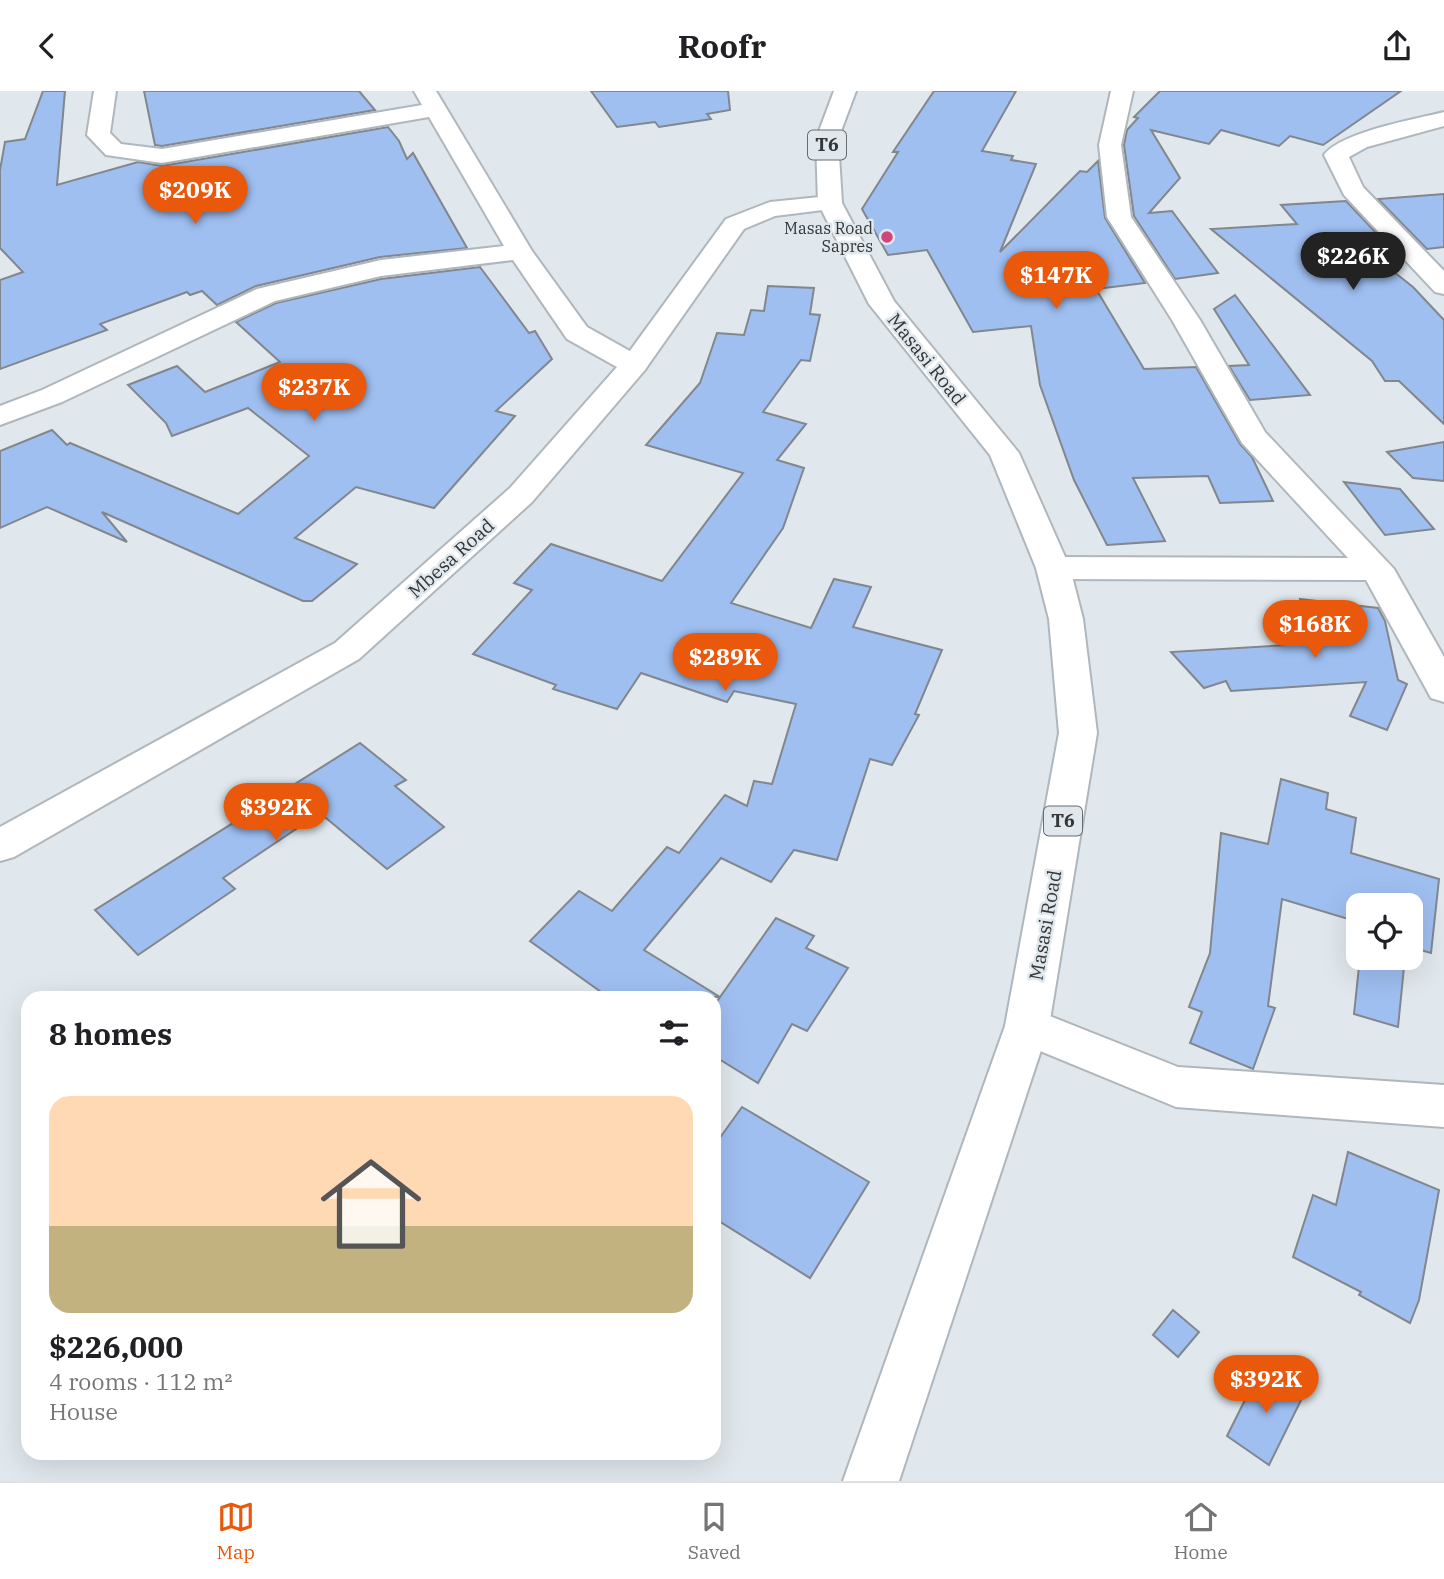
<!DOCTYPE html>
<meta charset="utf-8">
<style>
:root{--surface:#fff;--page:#f2f2f2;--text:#202124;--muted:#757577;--line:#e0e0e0;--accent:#ea580c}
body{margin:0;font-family:"IBM Plex Serif",serif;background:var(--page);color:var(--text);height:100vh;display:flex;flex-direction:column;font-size:26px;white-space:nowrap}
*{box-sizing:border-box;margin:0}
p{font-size:23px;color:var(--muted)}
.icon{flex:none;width:38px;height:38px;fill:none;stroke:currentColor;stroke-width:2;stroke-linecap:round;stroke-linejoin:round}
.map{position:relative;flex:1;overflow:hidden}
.details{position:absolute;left:21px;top:900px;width:700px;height:469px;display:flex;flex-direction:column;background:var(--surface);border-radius:21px;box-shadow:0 7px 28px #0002}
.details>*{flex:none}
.controls{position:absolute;left:1346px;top:802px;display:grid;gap:14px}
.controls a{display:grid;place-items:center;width:77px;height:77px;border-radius:14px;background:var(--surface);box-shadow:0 7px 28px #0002;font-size:35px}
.price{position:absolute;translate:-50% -60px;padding:0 16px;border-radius:24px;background:var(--accent);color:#fff;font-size:23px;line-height:46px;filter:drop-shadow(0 2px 4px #0008)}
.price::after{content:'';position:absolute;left:50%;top:42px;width:21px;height:16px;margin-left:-10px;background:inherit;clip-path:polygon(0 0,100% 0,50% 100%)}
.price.current{background:#222;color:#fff}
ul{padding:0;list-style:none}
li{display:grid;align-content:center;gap:14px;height:371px;padding:0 28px}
li span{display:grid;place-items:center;height:217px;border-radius:21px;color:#555}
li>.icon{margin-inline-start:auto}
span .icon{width:126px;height:126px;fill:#fffc;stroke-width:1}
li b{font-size:30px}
h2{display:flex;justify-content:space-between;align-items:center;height:84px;padding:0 28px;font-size:30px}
header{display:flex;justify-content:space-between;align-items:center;height:91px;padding:0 28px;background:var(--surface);font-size:32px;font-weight:800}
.tabs{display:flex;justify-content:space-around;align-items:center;height:98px;border-top:2px solid var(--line);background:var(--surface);font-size:19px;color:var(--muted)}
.tabs a{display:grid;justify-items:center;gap:4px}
.tabs .current{color:var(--accent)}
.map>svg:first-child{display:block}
</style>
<header><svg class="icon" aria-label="back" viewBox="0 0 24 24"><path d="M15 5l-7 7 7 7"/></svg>Roofr<svg class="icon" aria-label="share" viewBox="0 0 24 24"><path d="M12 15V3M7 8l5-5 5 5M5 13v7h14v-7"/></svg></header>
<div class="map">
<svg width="1444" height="1390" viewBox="0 0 1444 1390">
<rect width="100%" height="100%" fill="#e0e8ed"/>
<!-- building -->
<g fill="#9fbff1" stroke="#82868d" stroke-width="2">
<path d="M 43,0 L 65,0 L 57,94 L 138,71 L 162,75 L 388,36 L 399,50 L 407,68 L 413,62 L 467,157 L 380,166 L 256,195 L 217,214 L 202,200 L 190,204 L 187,201 L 100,233 L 107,239 L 0,278 L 0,189 L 23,181 L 0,157 L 0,79 L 5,51 L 25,48 Z"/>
<path d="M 144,0 L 359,0 L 375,19 L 162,55 L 155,54 Z"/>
<path d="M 591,0 L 728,0 L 730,19 L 707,23 L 711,28 L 659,36 L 655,31 L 617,36 Z"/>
<path d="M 934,0 L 1016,0 L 982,60 L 1013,65 L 1011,69 L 1036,73 L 1000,161 L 1080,80 L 1087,81 L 1098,70 L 1105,127 L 1145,192 L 1096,198 L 1144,278 L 1196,276 L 1240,353 L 1252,366 L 1273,410 L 1220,412 L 1208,385 L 1133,387 L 1165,450 L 1107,454 L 1074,389 L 1040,294 L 1031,235 L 973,241 L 927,159 L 888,164 L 862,118 L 898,61 L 893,61 Z"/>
<path d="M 1160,0 L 1401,0 L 1323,54 L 1290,45 L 1279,55 L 1221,39 L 1209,53 L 1151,39 L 1180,87 L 1149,122 L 1172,120 L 1218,182 L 1175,188 L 1134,125 L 1124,54 L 1127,39 L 1138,27 L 1134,26 Z"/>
<path d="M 1444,103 L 1444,156 L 1427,158 L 1378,108 Z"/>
<path d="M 1346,110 L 1396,163 L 1375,166 L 1413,196 L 1444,229 L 1444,333 L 1399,290 L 1385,290 L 1372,270 L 1211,138 L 1297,133 L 1281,114 Z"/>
<path d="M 480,176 L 529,242 L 535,240 L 552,268 L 496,320 L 515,325 L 434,417 L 356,396 L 295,447 L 357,473 L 312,510 L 303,510 L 102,421 L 127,451 L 47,416 L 0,437 L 0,360 L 52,339 L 67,354 L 70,352 L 238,423 L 309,365 L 248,317 L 172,345 L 166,332 L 128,294 L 177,275 L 205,301 L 280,271 L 236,231 L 276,212 L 381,188 Z"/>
<path d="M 768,195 L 814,197 L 810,223 L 820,224 L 810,270 L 801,269 L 763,321 L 806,333 L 777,369 L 804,377 L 783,437 L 731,512 L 811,537 L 834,488 L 871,496 L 853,536 L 942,559 L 915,623 L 919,624 L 892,674 L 870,668 L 837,769 L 794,759 L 771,791 L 721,767 L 644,859 L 720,906 L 776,827 L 814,845 L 806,857 L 848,877 L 807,940 L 792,933 L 758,992 L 714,965 L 714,915 L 720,906 L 608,906 L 530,850 L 579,800 L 612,820 L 667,756 L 679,762 L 725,704 L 747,715 L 754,690 L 772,693 L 796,613 L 734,600 L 727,611 L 641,582 L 617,618 L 553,598 L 556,594 L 473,563 L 532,499 L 514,492 L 551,453 L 662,490 L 743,382 L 646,354 L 700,292 L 717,242 L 744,244 L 751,219 L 764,220 Z"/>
<path d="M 1235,204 L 1310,304 L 1250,309 L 1229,275 L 1249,274 L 1214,218 Z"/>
<path d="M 1444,351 L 1444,390 L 1413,387 L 1387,361 Z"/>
<path d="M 1344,391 L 1400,398 L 1434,438 L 1385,444 Z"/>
<path d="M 1300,508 L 1378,517 L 1385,530 L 1398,589 L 1407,593 L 1387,639 L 1350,625 L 1366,591 L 1231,600 L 1226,590 L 1204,597 L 1171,561 L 1305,553 Z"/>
<path d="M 360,652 L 406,689 L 395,695 L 444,736 L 387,778 L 320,722 L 223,787 L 235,798 L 138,864 L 95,819 Z"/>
<path d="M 1281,688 L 1328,702 L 1326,718 L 1356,727 L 1351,762 L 1439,788 L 1431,862 L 1410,856 L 1410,814 L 1358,814 L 1358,831 L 1282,808 L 1268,915 L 1275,917 L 1253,978 L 1190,952 L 1202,921 L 1189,916 L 1210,862 L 1221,742 L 1268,753 Z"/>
<path d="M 1360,866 L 1405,866 L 1398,936 L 1354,923 Z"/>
<path d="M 742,1016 L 869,1091 L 810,1187 L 714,1127 L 714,1055 Z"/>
<path d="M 1348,1061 L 1439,1099 L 1419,1209 L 1410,1232 L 1359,1204 L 1361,1201 L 1293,1166 L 1313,1104 L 1336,1114 Z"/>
<path d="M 1173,1219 L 1199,1241 L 1178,1266 L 1153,1244 Z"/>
<path d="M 1262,1275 L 1304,1303 L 1269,1374 L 1227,1345 Z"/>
</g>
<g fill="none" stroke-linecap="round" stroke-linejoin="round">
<defs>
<g id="street">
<path d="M 94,0 L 116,0 L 110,42 L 121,53 L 162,58 L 422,14 L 414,0 L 436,0 L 532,160 L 587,236 L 644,268 L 648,274 L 644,280 L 634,282 L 624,280 L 567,248 L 513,169 L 381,185 L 275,210 L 62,311 L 0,334 L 0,315 L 42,299 L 257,198 L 381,169 L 504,155 L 429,26 L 162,72 L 106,64 L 87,44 Z"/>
<path d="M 1111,0 L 1133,0 L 1121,54 L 1131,126 L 1200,229 L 1265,341 L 1394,478 L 1444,566 L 1444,611 L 1431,607 L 1366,489 L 1053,488 L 1041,485 L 1036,477 L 1041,469 L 1053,466 L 1348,467 L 1242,352 L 1172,229 L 1107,126 L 1099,54 Z"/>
<path d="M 1444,21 L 1444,35 L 1367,56 L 1349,66 L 1363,96 L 1444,180 L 1444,203 L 1435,201 L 1344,104 L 1324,64 C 1341,41 1416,28 1444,21 Z"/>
<path d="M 1027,916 L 1178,976 L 1444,994 L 1444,1036 L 1176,1016 L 1011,948 L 1005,935 L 1011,922 Z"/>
</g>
<path id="secondary" d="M 830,105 L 839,107 L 842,112 L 839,117 L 775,125 L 744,138 L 644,280 L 532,411 L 359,568 L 14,766 L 0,770 L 0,736 L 335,552 L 510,397 L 624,268 L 726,128 L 770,111 Z"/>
<path id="highway" d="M 834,0 L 856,0 L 838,48 L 842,112 L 894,210 L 1019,362 L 1070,477 L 1083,528 L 1097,642 L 1049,935 L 899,1390 L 843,1390 L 1005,935 L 1059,642 L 1049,528 L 1036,477 L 990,364 L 869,213 L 818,112 L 816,48 Z"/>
</defs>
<!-- street casing -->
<use href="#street" stroke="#afb7bc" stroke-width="4"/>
<!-- secondary casing -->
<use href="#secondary" stroke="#afb7bc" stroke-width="4"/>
<!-- highway casing -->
<use href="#highway" stroke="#afb7bc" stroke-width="4"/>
<!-- street -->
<use href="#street" fill="#fff" fill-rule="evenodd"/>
<!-- secondary -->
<use href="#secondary" fill="#fff" fill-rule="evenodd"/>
<!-- highway -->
<use href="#highway" fill="#fff" fill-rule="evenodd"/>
</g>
<!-- markers -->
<circle fill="#cf457c" stroke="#e0e8ed" stroke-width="2.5" cx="887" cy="146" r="7"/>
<g text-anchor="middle" stroke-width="5" stroke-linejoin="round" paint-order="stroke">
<!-- far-poi labels -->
<g font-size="16" fill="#333739" stroke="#e0e8ed" text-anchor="end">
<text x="873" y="143">Masas Road<tspan x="873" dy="18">Sapres</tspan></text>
</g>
<!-- shield labels -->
<g fill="#e0e8ed" stroke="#676c6f" stroke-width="2">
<rect x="808" y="39.5" width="38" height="29" rx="5"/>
<rect x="1044" y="715.5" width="38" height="29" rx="5"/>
</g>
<g font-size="18" font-weight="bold" fill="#333739">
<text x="827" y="60">T6</text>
<text x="1063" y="736">T6</text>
</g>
<!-- street labels -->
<g font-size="19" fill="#333739" stroke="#e0e8ed">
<text transform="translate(927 268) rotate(51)" y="7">Masasi Road</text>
<text transform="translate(451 467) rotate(-42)" y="7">Mbesa Road</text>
<text transform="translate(1045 834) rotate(-80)" y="7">Masasi Road</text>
</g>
</g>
</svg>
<div class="controls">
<a><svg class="icon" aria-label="locate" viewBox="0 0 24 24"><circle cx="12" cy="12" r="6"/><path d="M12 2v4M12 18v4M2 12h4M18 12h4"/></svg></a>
</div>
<b class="price" style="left:195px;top:135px">$209K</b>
<b class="price current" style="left:1353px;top:201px">$226K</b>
<b class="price" style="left:1056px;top:220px">$147K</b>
<b class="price" style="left:314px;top:332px">$237K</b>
<b class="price" style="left:1315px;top:569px">$168K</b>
<b class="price" style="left:725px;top:602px">$289K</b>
<b class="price" style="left:276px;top:752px">$392K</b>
<b class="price" style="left:1266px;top:1324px">$392K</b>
<section class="details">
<h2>8 homes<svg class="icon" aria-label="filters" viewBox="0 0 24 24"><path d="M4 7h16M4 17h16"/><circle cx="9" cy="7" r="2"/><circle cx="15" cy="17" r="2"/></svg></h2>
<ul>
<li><span style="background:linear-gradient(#ffd9b3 60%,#c2b280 0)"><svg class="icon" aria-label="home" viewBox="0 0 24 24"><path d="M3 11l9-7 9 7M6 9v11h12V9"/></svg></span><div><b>$226,000</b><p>4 rooms · 112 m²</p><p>House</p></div></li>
</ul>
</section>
</div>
<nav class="tabs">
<a class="current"><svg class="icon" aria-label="map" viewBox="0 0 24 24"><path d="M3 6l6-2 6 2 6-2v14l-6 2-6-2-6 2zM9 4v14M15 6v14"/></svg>Map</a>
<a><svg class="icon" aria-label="saved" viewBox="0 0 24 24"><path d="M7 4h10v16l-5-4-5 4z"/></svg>Saved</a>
<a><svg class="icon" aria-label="home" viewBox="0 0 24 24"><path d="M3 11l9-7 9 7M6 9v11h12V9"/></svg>Home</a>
</nav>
